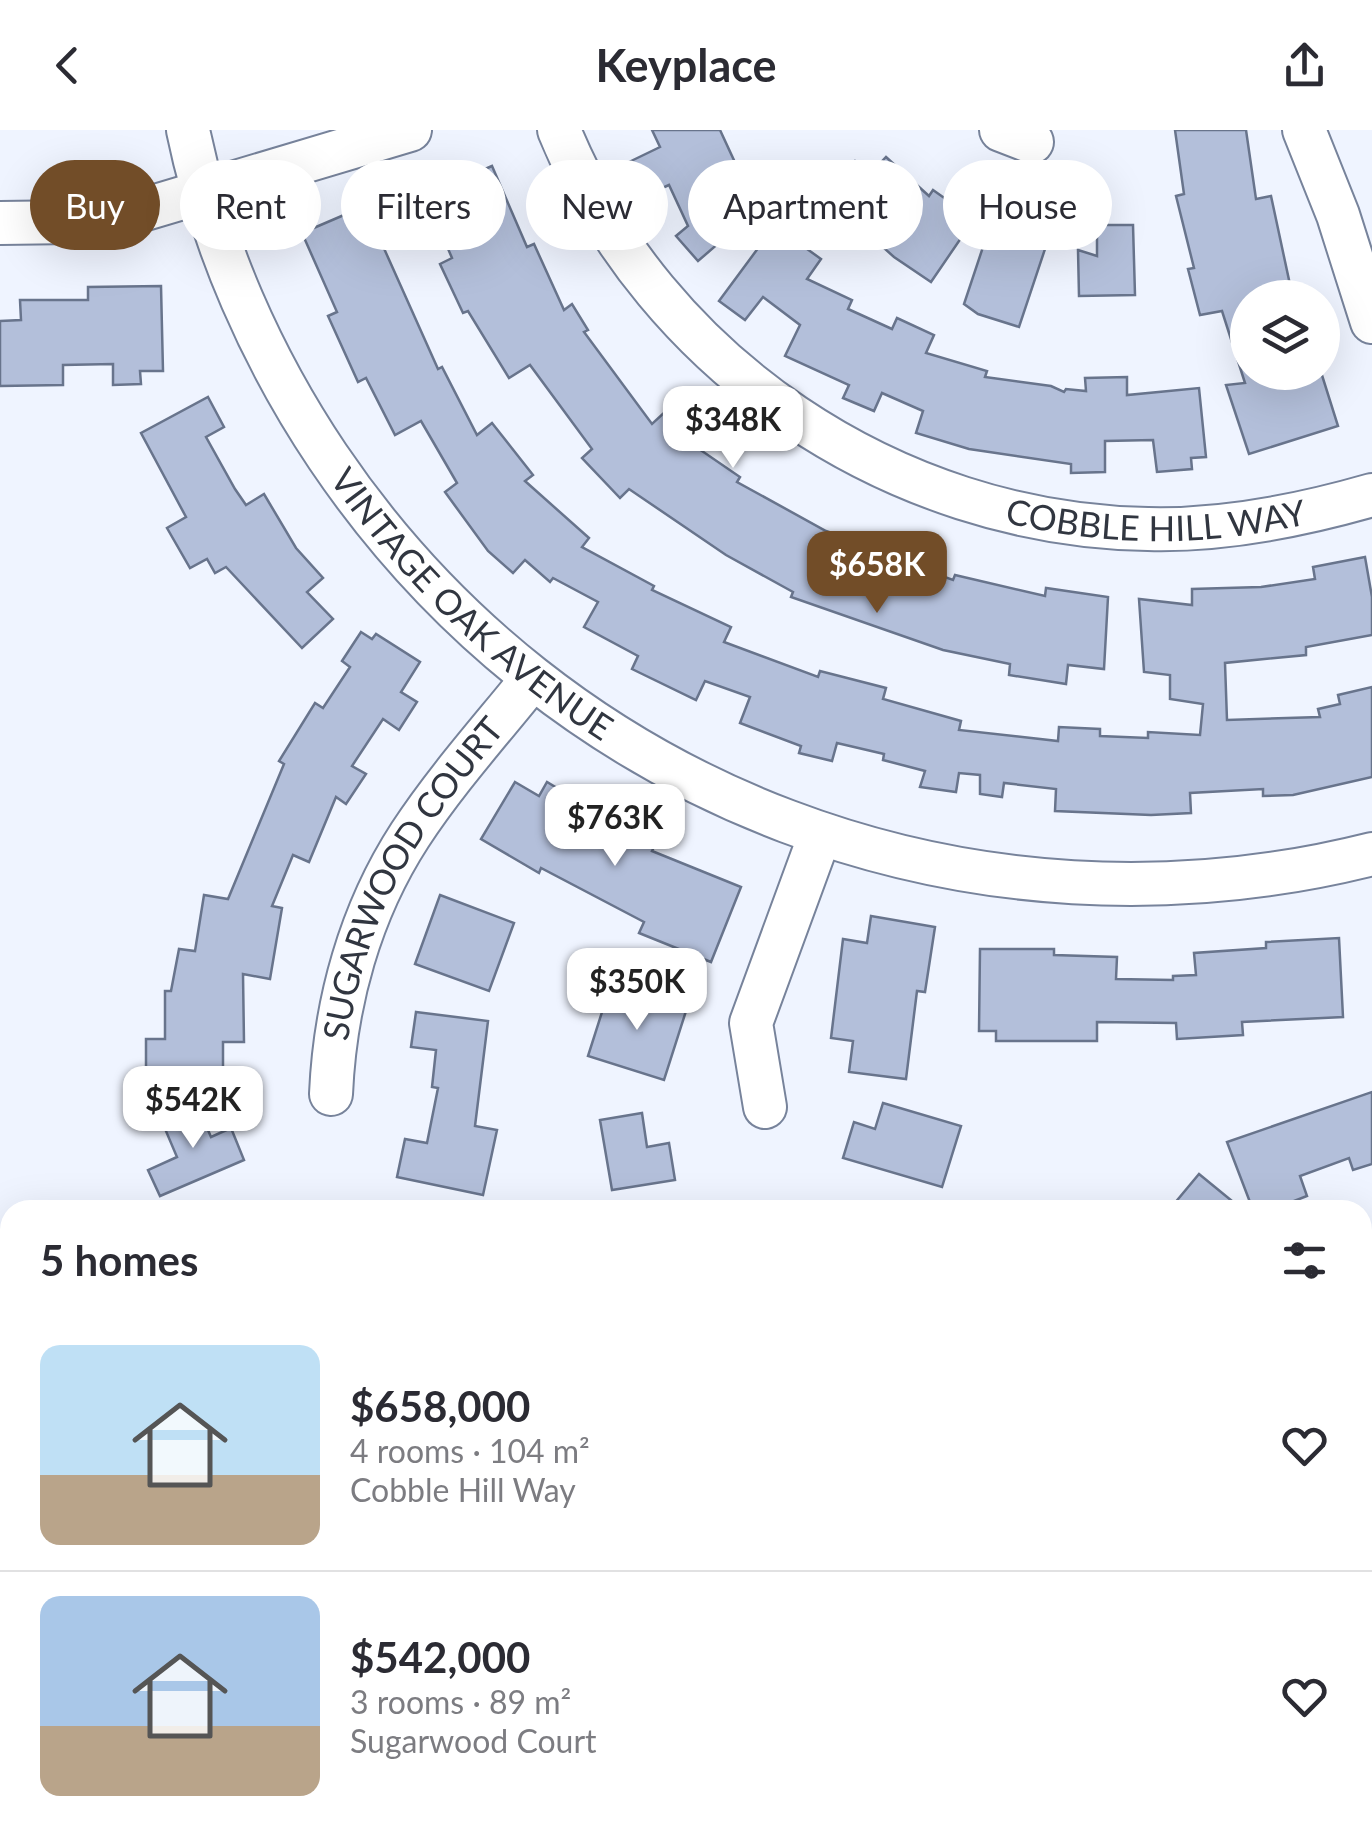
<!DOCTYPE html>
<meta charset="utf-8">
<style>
:root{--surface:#fff;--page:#f2f2f3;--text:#2b2b33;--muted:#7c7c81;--line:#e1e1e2;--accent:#724d28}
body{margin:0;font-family:Lato,sans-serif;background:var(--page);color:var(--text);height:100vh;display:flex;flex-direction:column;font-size:38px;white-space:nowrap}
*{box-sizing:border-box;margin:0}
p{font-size:32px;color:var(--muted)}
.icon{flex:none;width:55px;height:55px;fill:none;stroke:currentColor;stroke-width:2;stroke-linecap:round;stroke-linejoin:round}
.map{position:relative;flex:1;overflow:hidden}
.sheet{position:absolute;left:0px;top:1070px;width:1372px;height:640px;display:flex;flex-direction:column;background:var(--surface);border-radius:30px 30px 0 0;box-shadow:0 10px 40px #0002}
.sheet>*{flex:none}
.top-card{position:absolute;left:30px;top:30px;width:1312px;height:90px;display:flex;gap:20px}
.fabs{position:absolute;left:1230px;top:150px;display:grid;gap:20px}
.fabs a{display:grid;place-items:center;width:110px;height:110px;border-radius:50%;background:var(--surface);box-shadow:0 10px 40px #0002;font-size:50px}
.price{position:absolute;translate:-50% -85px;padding:0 22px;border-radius:20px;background:#fff;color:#222;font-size:32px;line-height:65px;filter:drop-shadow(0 2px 5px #0008)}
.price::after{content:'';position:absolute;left:50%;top:60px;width:30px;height:22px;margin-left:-15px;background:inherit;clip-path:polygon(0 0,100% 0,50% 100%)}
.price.selected{background:var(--accent);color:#fff}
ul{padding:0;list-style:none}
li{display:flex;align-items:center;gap:30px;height:250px;padding:0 40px}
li+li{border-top:2px solid var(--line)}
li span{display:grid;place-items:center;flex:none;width:280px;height:200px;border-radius:20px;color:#555}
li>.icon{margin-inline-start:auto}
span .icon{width:120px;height:120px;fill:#fffc;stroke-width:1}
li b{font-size:42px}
h2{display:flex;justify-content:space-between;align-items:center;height:120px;padding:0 40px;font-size:42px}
.tag{padding:0 35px;border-radius:45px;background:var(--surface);box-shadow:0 10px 40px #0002;font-size:35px;line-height:90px}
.tag.selected{background:var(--accent);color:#fff}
header{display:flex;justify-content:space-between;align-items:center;height:130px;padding:0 40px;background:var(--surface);font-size:45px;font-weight:700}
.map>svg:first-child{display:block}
</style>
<header><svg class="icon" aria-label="back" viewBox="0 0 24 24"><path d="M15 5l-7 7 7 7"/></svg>Keyplace<svg class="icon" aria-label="share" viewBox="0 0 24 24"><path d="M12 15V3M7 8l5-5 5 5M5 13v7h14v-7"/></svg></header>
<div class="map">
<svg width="1372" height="1710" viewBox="0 0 1372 1710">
<rect width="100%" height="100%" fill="#eff4ff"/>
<!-- green -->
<g fill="#fae1c9">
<path d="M 1363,1694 L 1363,1710 L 1286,1710 L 1282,1700 L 1362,1700 Z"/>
<path d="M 480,1700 L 1000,1700 L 1001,1710 L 482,1710 Z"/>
</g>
<!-- building -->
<g fill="#b3bfda" stroke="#68748c" stroke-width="2.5">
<path d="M 652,0 L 720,0 L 738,39 L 725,45 L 757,80 L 698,131 L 676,106 L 688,96 L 669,55 L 642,67 L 627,33 L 660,17 Z"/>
<path d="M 1175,0 L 1246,0 L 1256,69 L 1271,66 L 1292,164 L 1248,168 L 1248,242 L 1321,242 L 1338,296 L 1249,324 L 1226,255 L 1245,253 L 1222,181 L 1200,185 L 1188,139 L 1194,138 L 1176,66 L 1184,64 Z"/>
<path d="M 886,27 L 929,66 L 933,60 L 974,89 L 931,152 L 894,127 L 825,65 L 855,31 L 869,45 Z"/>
<path d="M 492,36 L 527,117 L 534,114 L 564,180 L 572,174 L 588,200 L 584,202 L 652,294 L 666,281 L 688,304 L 683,308 L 740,347 L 737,352 L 826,401 L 864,414 L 863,418 L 953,450 L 955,445 L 1045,466 L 1046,458 L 1108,467 L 1104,539 L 1068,535 L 1066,554 L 1009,545 L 1010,534 L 943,520 L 791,467 L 793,462 L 726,425 L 629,359 L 620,368 L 582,328 L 592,319 L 530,235 L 509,248 L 468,181 L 463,183 L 440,134 L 452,128 L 425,65 Z"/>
<path d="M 365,76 L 438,239 L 442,237 L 477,305 L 492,293 L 533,345 L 525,351 L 589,408 L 582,417 L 654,456 L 652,460 L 731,497 L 724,512 L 818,547 L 820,541 L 886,558 L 883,569 L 961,591 L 959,600 L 1058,611 L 1059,597 L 1100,599 L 1100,606 L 1148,608 L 1148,602 L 1200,605 L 1203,574 L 1170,569 L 1170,545 L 1144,542 L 1139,469 L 1192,475 L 1192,459 L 1261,457 L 1315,449 L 1313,437 L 1365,427 L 1372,467 L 1372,505 L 1306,517 L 1306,525 L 1225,533 L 1227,590 L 1320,587 L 1318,579 L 1340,574 L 1338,565 L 1372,557 L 1372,647 L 1293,665 L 1263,666 L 1263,659 L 1190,663 L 1191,683 L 1151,685 L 1055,681 L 1056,659 L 1004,653 L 1002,667 L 980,664 L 980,645 L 959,643 L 956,662 L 920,657 L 925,641 L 883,630 L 884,624 L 837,613 L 832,631 L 799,623 L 801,616 L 740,593 L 750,567 L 705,551 L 696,570 L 632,539 L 638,526 L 584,497 L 598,472 L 553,448 L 550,452 L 525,430 L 513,443 L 488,421 L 445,362 L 457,353 L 421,291 L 395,305 L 366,248 L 358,252 L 328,186 L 337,182 L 302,103 Z"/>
<path d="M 1097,95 L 1133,95 L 1135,165 L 1079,166 L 1078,120 L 1097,126 Z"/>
<path d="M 773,98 L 785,112 L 789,106 L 821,129 L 807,149 L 852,170 L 848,179 L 892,199 L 897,188 L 934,205 L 926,223 L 987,241 L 985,247 L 1051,256 L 1064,262 L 1066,259 L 1086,261 L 1085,248 L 1127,247 L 1127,265 L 1199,258 L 1206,327 L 1191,328 L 1192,339 L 1157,342 L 1153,310 L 1105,311 L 1105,342 L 1071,343 L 1071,334 L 969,319 L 916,303 L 923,281 L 882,263 L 874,281 L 843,268 L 849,255 L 785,226 L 800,195 L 763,167 L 745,190 L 719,171 Z"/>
<path d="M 989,99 L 1013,115 L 1018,100 L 1048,110 L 1019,197 L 978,184 L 964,174 Z"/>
<path d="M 161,156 L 163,241 L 140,241 L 141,254 L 113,255 L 113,234 L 63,235 L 63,255 L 0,256 L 0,191 L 21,190 L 20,170 L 88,170 L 88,157 Z"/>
<path d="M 208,267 L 224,297 L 206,307 L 235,359 L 246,375 L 264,364 L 296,418 L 323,448 L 307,462 L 333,489 L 302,518 L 226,437 L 215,443 L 207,429 L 190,438 L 167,398 L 186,387 L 141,303 Z"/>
<path d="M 361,502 L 372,509 L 376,504 L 420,532 L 401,562 L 417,572 L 399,600 L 383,589 L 352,636 L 366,644 L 346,674 L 336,667 L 309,732 L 293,725 L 272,776 L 282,778 L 270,849 L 243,844 L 244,912 L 223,912 L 223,942 L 146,942 L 146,909 L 165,909 L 165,861 L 171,861 L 179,819 L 195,821 L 204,765 L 228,769 L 284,634 L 279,631 L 315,573 L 323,578 L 350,537 L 342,531 Z"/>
<path d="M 515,652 L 539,666 L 547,652 L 580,672 L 571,687 L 617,711 L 625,694 L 657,711 L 652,721 L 741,757 L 711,832 L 639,803 L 644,792 L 541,738 L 539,743 L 481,709 Z"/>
<path d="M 440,765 L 514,793 L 489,861 L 415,834 Z"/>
<path d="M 871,786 L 935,797 L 925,862 L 917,861 L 906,949 L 849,942 L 853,911 L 831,908 L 843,809 L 867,813 Z"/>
<path d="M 1339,808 L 1343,887 L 1242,892 L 1243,905 L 1177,909 L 1176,893 L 1097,892 L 1097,911 L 996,911 L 996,901 L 979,901 L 980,819 L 1054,819 L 1054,825 L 1117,827 L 1116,849 L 1173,850 L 1173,846 L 1196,845 L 1194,823 L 1266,818 L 1266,812 Z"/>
<path d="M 610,857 L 686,881 L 664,950 L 588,926 Z"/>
<path d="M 416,882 L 488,891 L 475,996 L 497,1000 L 483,1065 L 397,1047 L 405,1009 L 427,1013 L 438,958 L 432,957 L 436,920 L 411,917 Z"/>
<path d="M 1372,962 L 1372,1034 L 1353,1040 L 1349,1028 L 1300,1046 L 1307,1066 L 1271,1080 L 1253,1080 L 1227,1012 Z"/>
<path d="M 196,972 L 211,1007 L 231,998 L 244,1030 L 160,1066 L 148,1040 L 177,1027 L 160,987 Z"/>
<path d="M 883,973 L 961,996 L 942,1057 L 843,1028 L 854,992 L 875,999 Z"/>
<path d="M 642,983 L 647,1017 L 669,1013 L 675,1050 L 612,1060 L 600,990 Z"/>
<path d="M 1199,1044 L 1243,1080 L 1169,1080 Z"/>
</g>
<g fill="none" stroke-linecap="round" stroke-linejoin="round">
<defs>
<g id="minor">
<path id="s1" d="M 188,0 C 212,116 262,229 328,327 C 559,669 973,824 1372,724"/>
<path id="s2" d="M 559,0 C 655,235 894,395 1148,399 C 1224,401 1299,386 1372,365"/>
<path d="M 1001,0 L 1032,12"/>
<path d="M 1304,0 L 1338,85 L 1372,192"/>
<path d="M 0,93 L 75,92 L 132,83 L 410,0"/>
<path id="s3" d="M 331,964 C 335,873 360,782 410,705 C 446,650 491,600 532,549"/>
<path d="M 765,977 L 751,893 L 820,705"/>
<path d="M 1362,1139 L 1372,1135"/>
<path d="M 1362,1352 L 1372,1381"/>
<path d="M 0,1638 L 10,1638"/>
<path d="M 317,1700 L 317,1710"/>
</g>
</defs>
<!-- minor casing -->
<use href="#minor" stroke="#77839b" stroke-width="46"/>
<!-- minor -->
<use href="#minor" stroke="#fff" stroke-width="42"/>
</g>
<g text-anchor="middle" stroke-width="10" stroke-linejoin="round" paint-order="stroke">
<!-- street labels -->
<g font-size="35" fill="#313640" stroke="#fff">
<text dy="12" stroke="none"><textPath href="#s2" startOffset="760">COBBLE HILL WAY</textPath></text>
<text dy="12" stroke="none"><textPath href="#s1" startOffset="565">VINTAGE OAK AVENUE</textPath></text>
<text dy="12" stroke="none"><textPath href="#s3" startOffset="235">SUGARWOOD COURT</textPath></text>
</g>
</g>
</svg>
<div class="fabs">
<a><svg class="icon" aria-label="layers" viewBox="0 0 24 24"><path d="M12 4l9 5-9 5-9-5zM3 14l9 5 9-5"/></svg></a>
</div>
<b class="price" style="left:733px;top:341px">$348K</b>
<b class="price selected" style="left:877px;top:486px">$658K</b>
<b class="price" style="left:615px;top:739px">$763K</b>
<b class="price" style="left:637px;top:903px">$350K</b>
<b class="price" style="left:193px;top:1021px">$542K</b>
<div class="top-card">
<a class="tag selected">Buy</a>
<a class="tag">Rent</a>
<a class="tag">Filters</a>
<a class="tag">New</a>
<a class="tag">Apartment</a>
<a class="tag">House</a>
</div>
<section class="sheet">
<h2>5 homes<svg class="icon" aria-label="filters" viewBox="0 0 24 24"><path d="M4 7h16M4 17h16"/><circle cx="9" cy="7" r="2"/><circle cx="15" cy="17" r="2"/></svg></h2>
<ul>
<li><span style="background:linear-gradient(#bfe0f5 65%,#b9a48a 0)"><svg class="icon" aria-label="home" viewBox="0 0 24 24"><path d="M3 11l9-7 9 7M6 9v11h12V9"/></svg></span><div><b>$658,000</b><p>4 rooms · 104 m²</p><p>Cobble Hill Way</p></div><svg class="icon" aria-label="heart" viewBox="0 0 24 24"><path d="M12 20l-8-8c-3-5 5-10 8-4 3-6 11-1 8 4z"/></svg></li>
<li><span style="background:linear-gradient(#a9c7e8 65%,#b9a48a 0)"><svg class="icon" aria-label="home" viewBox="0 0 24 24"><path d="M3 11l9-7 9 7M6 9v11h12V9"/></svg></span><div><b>$542,000</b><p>3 rooms · 89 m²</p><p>Sugarwood Court</p></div><svg class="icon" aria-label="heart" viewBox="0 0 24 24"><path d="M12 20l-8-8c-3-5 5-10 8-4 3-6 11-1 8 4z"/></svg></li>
</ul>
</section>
</div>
